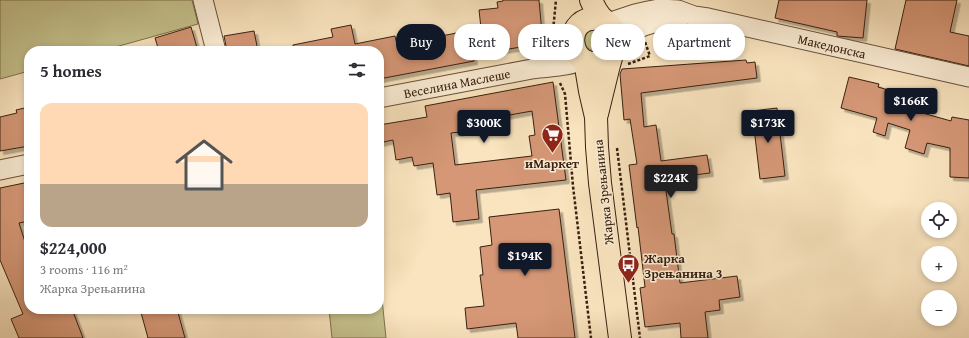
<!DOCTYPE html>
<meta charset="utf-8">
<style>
:root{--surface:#fff;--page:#f7f7f7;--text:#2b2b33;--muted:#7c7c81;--accent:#111827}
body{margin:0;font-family:"Gentium Book Plus",serif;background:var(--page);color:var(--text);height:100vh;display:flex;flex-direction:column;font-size:15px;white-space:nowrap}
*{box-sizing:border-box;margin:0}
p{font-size:13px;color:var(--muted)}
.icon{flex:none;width:22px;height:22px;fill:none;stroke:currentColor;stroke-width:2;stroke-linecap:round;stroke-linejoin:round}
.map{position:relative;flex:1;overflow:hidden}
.drawer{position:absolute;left:24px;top:46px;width:360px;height:268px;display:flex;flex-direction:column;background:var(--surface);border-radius:16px;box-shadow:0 2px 6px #0003}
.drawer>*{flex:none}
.top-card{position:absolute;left:396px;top:24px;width:380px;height:36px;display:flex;gap:8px}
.fabs{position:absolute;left:921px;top:202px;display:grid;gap:8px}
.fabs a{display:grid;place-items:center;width:36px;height:36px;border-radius:50%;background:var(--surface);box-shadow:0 2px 6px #0003;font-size:20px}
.price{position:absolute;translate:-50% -34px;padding:0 9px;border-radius:4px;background:var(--accent);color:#fff;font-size:13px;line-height:26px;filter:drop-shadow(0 1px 2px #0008)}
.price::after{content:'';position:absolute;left:50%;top:24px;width:12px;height:9px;margin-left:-6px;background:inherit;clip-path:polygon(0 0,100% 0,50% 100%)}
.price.on{background:#222;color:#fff}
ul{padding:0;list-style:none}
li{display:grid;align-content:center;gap:8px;height:212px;padding:0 16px}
li span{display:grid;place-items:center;height:124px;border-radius:12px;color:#555}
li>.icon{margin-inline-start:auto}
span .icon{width:72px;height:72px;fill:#fffc;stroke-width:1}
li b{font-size:17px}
h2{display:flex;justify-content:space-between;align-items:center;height:48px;padding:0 16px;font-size:17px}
.chip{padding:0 14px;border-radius:16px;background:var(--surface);box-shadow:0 2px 6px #0003;font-size:14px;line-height:36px}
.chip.on{background:var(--accent);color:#fff}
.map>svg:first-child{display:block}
</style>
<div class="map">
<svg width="969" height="338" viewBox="0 0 969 338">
<defs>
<filter id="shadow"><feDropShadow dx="3.5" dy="3.5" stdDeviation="0" flood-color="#0004"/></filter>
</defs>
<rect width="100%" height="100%" fill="#f9e4bf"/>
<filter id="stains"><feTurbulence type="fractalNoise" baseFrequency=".005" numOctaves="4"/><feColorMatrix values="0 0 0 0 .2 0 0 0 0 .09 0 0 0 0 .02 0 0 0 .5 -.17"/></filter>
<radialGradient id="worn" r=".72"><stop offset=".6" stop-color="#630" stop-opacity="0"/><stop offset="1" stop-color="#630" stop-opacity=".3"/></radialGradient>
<!-- green -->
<g fill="#c5c28d" stroke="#7e714e">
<path d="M 0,0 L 192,0 L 198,24 L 101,51 L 29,51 L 29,71 L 0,79 Z"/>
<path d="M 595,28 L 605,33 L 607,43 C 605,45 605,47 603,49 C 591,58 577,40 589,31 C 590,29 593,29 595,28 Z"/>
<path d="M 379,279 L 380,279 L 386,338 L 332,338 L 329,309 L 379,309 Z"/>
</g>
<!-- building -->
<g fill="#d59776" stroke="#382010" fill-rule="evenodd" filter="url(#shadow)">
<path d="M 503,0 L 539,0 L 542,33 L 533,45 L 473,55 L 474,61 L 379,79 L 379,51 L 293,51 L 293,45 L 333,37 L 331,29 L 351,25 L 355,44 L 395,36 L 397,45 L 481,28 L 479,10 L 498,8 L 497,2 L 503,1 Z"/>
<path d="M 779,0 L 867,0 L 863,38 L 837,36 L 837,32 L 775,18 Z"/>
<path d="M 906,0 L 957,0 L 950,32 L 969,36 L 969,66 L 895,49 Z"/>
<path d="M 191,27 L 198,51 L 159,51 L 155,38 Z"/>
<path d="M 254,31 L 258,51 L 227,51 L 224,36 Z"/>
<path d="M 746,60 L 747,63 L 755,62 L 757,78 L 641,93 L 644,127 L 656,125 L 661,161 L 707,155 L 710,173 L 678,177 L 679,185 L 667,187 L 668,191 L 666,191 L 672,234 L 674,234 L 680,283 L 737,276 L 740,297 L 719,300 L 720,310 L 705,312 L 708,338 L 681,338 L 680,323 L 645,327 L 640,288 L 645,287 L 638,227 L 637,228 L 629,165 L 637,164 L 630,119 L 624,120 L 620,74 L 622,69 Z"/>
<path d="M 849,77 L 879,84 L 878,87 L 909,96 L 905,108 L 951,121 L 952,117 L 969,120 L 969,178 L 950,177 L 950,148 L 927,143 L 924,154 L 905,148 L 910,130 L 888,123 L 885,136 L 873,132 L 877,118 L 841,108 Z"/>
<path d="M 553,82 L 566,180 L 476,190 L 479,219 L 453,222 L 450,193 L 437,195 L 433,163 L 414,166 L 412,157 L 396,160 L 393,140 L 379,143 L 379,125 L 427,117 L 425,106 ZM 532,111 L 535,135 L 529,136 L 532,156 L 455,165 L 451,133 L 460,132 L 460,128 L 483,123 L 482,120 Z"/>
<path d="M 29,107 L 29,146 L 0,151 L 0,117 L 17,113 L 16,110 Z"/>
<path d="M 777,108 L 785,176 L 760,179 L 752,111 Z"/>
<path d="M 29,182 L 29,221 L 19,223 L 27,248 L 29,247 L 29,309 L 72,309 L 83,338 L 19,338 L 11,319 L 23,314 L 0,260 L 0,188 Z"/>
<path d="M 559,209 L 575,338 L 518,338 L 516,323 L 467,329 L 465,308 L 484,306 L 480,275 L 483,275 L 480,247 L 492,245 L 489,217 Z"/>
<path d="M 140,309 L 177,309 L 185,338 L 148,338 Z"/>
</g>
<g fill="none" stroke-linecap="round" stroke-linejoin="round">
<defs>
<g id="minor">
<path d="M 203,0 L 216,51"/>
<path d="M 608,23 L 635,14 L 648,11 L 659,9 L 678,10 L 694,16 L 708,18 L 969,77"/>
<path d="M 617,44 C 634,26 653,21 678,21"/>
<path d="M 379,98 C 430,88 481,79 532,69 C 549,66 567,68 583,59"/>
<path d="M 0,170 L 29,164"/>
</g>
<g id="major">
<path d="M 591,0 C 594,7 598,15 604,20 C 607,23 611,25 613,28 C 620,39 617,54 605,60 C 568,78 558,9 604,20"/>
<path d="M 585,61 L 590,91 L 596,117 L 597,147 L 600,183 L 620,338"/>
<path d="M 597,114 L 609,65 L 612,54"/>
</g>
</defs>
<!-- minor casing -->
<use href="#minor" stroke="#68513c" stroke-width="21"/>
<!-- major casing -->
<use href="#major" stroke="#382010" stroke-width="24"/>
<!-- path -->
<g stroke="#382010" stroke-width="2.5" stroke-dasharray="3 2" stroke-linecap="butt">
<path d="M 543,51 L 552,41 L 556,0"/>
<path d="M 628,64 L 650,56 L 645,42"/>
<path d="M 560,83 L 565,94 L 573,186 L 591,338"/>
<path d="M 617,148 L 640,338"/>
</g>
<!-- minor -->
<use href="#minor" stroke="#fbedd5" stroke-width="19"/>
<!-- major -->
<use href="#major" stroke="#f9e4bf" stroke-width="22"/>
</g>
<!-- icons -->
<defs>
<symbol id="supermarket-pin" viewBox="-11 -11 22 30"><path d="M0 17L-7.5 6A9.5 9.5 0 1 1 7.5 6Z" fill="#8f2418" stroke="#fbedd5"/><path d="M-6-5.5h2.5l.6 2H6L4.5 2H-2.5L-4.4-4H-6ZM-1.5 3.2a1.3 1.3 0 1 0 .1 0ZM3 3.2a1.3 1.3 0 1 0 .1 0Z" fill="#fff"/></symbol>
<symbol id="bus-pin" viewBox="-11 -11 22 30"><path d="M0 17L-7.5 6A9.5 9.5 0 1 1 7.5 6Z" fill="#8f2418" stroke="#fbedd5"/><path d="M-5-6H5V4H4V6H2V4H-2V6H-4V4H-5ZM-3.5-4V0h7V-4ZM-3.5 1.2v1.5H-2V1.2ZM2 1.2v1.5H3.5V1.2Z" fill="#fff"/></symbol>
</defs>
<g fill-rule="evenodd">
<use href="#supermarket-pin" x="540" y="122" width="25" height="34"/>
<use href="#bus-pin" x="616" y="252" width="25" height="34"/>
</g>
<g text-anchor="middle" stroke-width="3" stroke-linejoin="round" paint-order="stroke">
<!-- street labels -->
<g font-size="13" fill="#382010" stroke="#fbedd5">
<text transform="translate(832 46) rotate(13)" y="5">Македонска</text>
<text transform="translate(457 83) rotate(-11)" y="5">Веселина Маслеше</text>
<text transform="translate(603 192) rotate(-96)" y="5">Жарка Зрењанина</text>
</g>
<!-- poi labels -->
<g font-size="13" font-weight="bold" fill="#382010" stroke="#fbedd5">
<text x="552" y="168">иМаркет</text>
<text x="644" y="263" text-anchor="start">Жарка<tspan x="644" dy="15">Зрењанина 3</tspan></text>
</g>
</g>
<rect width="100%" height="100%" filter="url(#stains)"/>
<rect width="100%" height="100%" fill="url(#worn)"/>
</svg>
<div class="fabs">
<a><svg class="icon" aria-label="locate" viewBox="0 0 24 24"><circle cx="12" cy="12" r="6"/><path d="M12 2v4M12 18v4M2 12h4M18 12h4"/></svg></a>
<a>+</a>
<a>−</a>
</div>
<b class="price" style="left:911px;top:122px">$166K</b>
<b class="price" style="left:484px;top:144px">$300K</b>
<b class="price" style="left:768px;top:144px">$173K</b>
<b class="price on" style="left:671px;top:199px">$224K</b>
<b class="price" style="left:525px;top:277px">$194K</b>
<div class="top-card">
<a class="chip on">Buy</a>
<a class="chip">Rent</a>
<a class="chip">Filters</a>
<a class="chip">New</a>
<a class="chip">Apartment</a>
</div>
<section class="drawer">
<h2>5 homes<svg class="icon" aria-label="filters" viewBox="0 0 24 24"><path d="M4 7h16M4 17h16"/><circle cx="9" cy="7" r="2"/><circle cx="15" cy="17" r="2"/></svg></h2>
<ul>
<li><span style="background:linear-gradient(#ffd9b3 65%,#b9a48a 0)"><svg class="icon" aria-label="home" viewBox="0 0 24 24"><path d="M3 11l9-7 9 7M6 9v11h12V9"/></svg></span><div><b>$224,000</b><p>3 rooms · 116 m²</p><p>Жарка Зрењанина</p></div></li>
</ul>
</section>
</div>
